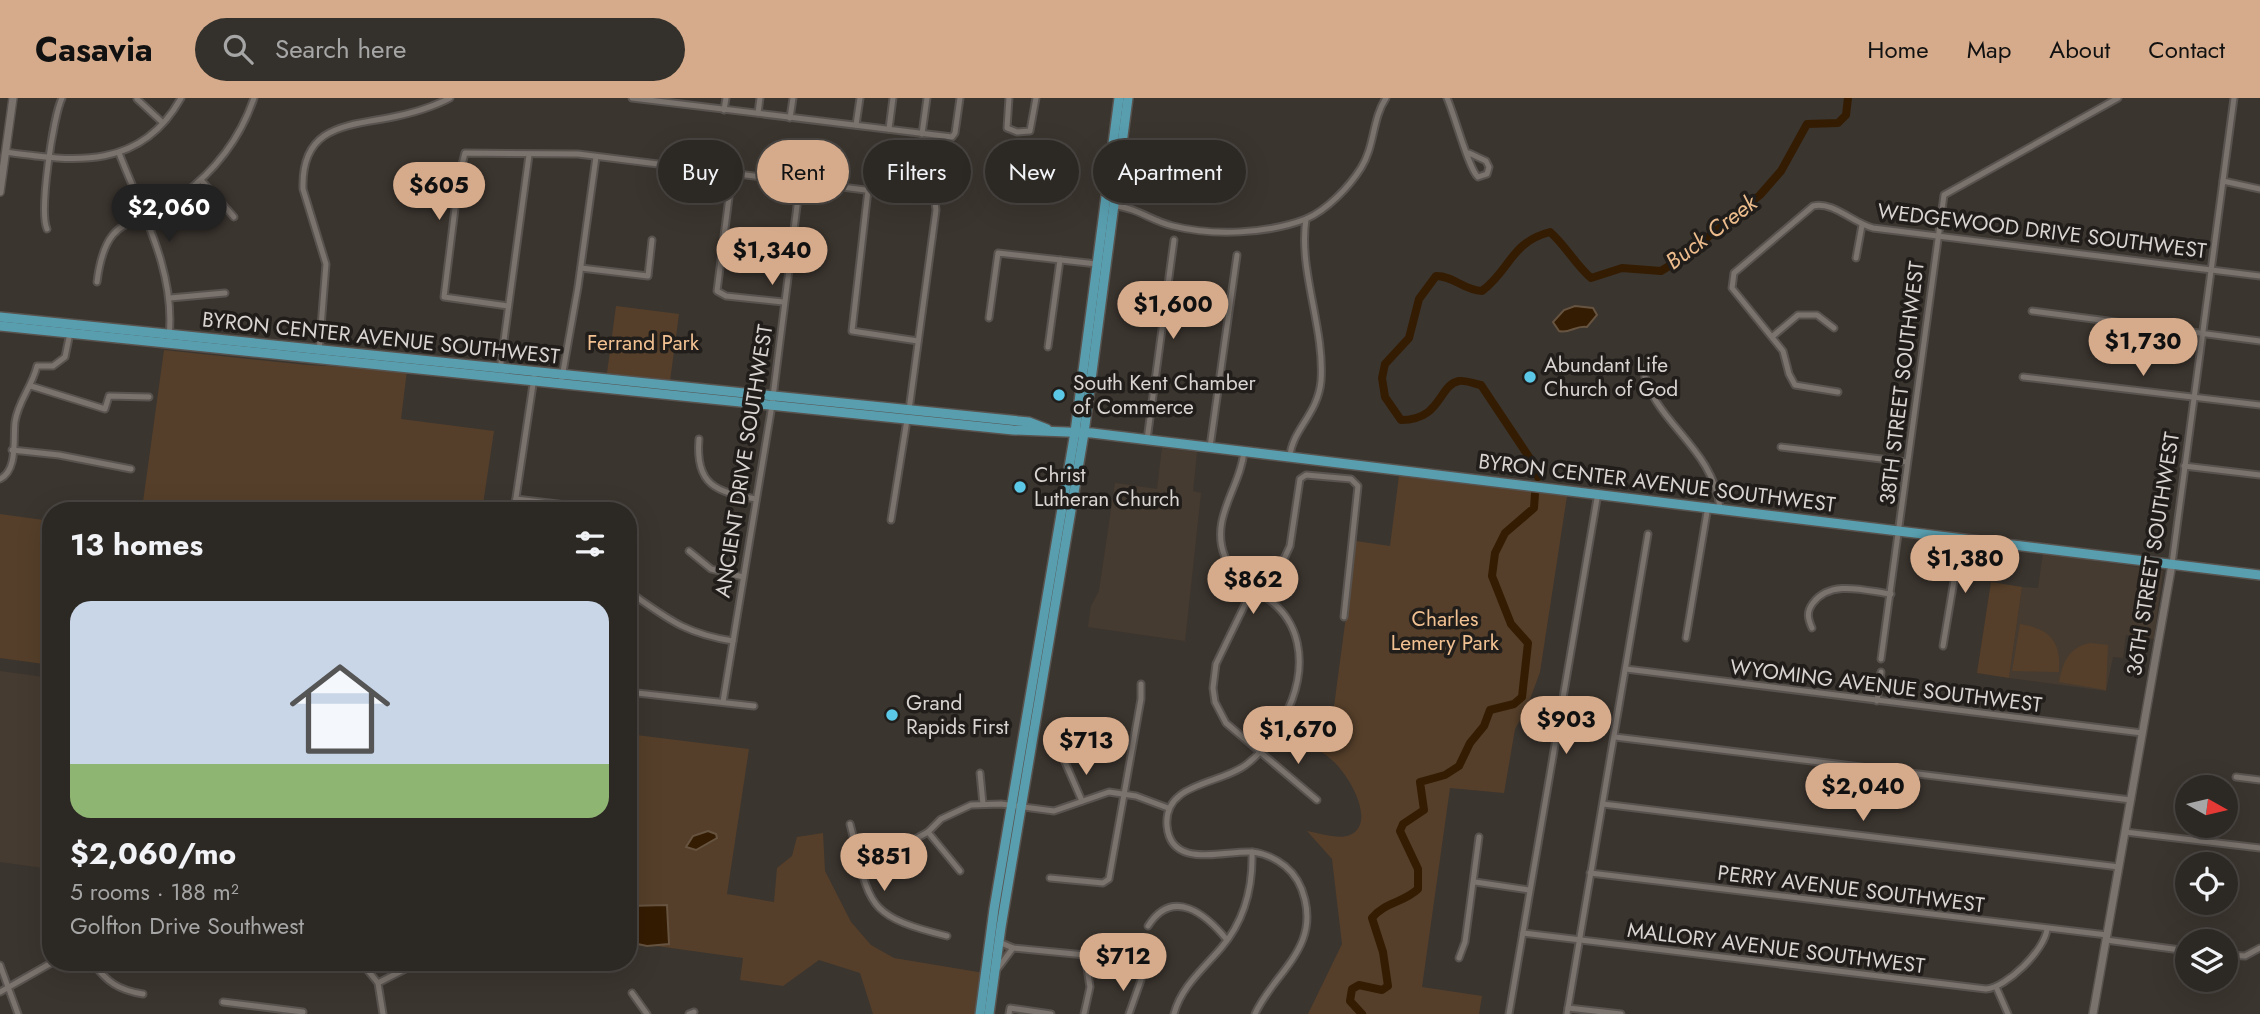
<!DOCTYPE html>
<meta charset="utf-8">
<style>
:root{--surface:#2c2823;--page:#34302b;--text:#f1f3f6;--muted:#a6a6a6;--line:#484441;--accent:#d6ab8b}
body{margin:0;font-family:Jost,sans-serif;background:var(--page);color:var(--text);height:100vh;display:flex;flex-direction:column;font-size:26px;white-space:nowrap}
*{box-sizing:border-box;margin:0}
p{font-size:23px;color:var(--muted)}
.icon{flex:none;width:38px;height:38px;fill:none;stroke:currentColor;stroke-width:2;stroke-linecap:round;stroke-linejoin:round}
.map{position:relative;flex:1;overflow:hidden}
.side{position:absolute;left:42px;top:404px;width:595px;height:469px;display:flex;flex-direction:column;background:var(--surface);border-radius:28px;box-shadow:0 7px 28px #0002,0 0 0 2px var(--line)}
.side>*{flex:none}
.banner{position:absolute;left:658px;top:42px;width:665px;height:63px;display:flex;gap:14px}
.needle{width:46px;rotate:98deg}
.buttons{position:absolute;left:2175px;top:677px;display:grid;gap:14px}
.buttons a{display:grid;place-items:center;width:63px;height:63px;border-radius:50%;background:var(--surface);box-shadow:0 7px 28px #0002,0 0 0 2px var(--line);font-size:35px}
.price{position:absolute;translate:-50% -60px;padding:0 16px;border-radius:24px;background:var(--accent);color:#111;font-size:23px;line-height:46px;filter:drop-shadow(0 2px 4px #0008)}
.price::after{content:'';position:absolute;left:50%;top:42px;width:21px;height:16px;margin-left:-10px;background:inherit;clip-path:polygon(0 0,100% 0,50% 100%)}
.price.current{background:#222;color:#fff}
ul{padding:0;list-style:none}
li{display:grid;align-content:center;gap:14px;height:371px;padding:0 28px}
li span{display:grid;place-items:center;height:217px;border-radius:21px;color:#555}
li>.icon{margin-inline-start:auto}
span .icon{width:126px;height:126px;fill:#fffc;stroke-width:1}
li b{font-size:30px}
h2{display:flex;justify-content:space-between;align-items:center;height:84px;padding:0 28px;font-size:30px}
.chip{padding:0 24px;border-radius:32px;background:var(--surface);box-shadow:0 7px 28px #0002,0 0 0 2px var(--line);font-size:24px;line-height:63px}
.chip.current{background:var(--accent);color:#111}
header{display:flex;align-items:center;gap:42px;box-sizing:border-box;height:98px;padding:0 35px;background:var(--accent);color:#111}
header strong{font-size:33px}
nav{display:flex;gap:38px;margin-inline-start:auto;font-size:24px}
.search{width:490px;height:63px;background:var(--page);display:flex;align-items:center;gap:18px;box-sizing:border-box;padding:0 24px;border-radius:38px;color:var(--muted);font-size:26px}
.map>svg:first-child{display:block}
</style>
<header>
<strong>Casavia</strong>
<div class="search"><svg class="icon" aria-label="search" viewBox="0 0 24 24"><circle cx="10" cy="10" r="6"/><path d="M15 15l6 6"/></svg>Search here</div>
<nav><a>Home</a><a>Map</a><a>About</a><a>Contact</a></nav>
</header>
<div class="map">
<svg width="2260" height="916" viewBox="0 0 2260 916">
<rect width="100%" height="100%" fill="#3b352f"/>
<!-- built -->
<g fill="#463b30">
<path d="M 1162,350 L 1197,354 L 1193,393 L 1201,395 L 1185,543 L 1088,529 L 1091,508 L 1099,493 L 1115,385 L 1157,391 Z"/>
<path d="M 2043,455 L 2163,473 L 2154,541 L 2126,537 L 2123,560 L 2113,559 L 2106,593 L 2009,580 L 2022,489 L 2038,490 Z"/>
<path d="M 0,573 L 51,580 L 51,771 L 0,764 Z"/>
</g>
<!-- green -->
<g fill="#553f2a">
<path d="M 616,208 L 679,216 L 670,283 L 607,275 Z"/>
<path d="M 164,252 L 307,267 L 407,272 L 401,321 L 494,333 L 482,413 L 138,413 L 143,404 Z"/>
<path d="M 1399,378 L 1567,398 L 1540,574 L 1526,612 L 1515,631 L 1504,695 L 1450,690 L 1422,889 L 1482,898 L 1479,916 L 1308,916 L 1342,846 L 1332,761 L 1307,733 C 1319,735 1339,742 1350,737 C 1378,724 1347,675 1333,663 C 1318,649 1299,642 1281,633 L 1293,610 L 1333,616 L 1356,443 L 1390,448 Z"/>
<path d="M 0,416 L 51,423 L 51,567 L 0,560 Z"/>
<path d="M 1991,484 L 2022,489 L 2009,580 L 1977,575 Z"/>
<path d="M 2020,526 C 2050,531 2061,543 2059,574 L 2012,573 Z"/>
<path d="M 2090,545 L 2108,547 L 2106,592 L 2059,584 C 2063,564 2068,550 2090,545 Z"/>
<path d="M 628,636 L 749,651 L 727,796 L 774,804 L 777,770 L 792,758 L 797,739 L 823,735 L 825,773 L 851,824 L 871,847 L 894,860 L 984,875 L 976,916 L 873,916 L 860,875 L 819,862 L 783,888 L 740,882 L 743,860 L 628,844 Z"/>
</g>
<!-- water -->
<g fill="#341c02" stroke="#665340" stroke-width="2">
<path d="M 1575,208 L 1593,210 L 1597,217 L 1587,229 C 1576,227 1569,236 1559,233 L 1553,224 L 1564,212 Z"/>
<path d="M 708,733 L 716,736 L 717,740 L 696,752 L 686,749 L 693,738 Z"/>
<path d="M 667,807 L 669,846 L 647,848 L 628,844 L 628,808 Z"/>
</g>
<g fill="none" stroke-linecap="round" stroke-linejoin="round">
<!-- river -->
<g stroke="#341c02" stroke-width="8">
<path d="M 1538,379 L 1537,371 L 1481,287 C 1475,286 1466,282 1459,283 C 1438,287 1442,322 1401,322 L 1385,299 L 1382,280 L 1385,266 L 1409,240 L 1419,201 L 1436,178 C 1454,178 1463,192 1482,193 C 1510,172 1511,144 1550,134 C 1566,148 1575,166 1591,180 L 1622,170 L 1661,173 L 1682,160 L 1760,97 L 1781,73 L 1807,26 L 1838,25 L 1846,17 L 1848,0"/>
<path d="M 1362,916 L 1350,903 L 1352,891 L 1359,887 L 1382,892 L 1388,888 L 1383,854 L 1372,820 C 1385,804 1403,805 1418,791 L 1418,771 L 1400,733 L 1403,726 L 1424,712 L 1420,684 L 1445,677 L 1459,668 L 1470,645 L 1484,628 L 1490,612 L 1514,606 L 1522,599 L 1528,545 L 1511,526 L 1492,478 L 1495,455 L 1505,435 L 1534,410 L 1535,396"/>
</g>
<defs>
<g id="minor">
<path d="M 632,0 L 952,39 L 955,35 L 960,0"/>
<path d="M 1009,0 L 1007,30 L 1017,34 L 1030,33 L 1036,0"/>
<path d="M 1447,0 C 1454,15 1469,72 1478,79 L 1487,76 L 1489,69 L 1486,63 L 1469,55"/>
<path d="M 137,1 L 163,25"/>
<path d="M 724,12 L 726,0"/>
<path d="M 758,15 L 760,0"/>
<path d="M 790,20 L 793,0"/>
<path d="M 856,27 L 860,0"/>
<path d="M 889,31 L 893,0"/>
<path d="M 922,36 L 927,0"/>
<path d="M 6,54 C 75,64 141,72 181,0"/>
<path d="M 119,55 C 142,114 176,174 169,239"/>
<path d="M 732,76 L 717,193 L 726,198 L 783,204"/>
<path d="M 201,82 L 234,119"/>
<path d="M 2223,83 L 2260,91"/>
<path d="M 868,92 L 852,233 L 918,243"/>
<path d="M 1112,107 C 1140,111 1149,122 1173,128 C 1213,138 1267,136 1306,121 C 1327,112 1349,89 1361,70 C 1375,48 1372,21 1386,0"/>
<path d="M 47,131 C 39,113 53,19 62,0"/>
<path d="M 1856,160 L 1862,127"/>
<path d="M 581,170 L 648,178 L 652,142"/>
<path d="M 97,184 C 106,112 135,132 181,98 C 215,73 240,41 254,0"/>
<path d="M 170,200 L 225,195"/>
<path d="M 508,208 L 444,199 L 459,78 L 465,55 L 578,56 L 929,100 L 935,103 L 936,112 L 909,312"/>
<path d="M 2032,213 L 2260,243"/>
<path d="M 989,220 L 998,155 L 1097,166"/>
<path d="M 1773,238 L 1798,217 L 1817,217 L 1834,230"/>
<path d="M 1048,249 L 1060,162"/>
<path d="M 319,254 L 326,166 L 303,91 C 301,30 343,28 388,20 C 409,16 431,10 450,0"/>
<path d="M 1643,270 C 1652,324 1713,348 1720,410"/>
<path d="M 500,272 L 529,57"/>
<path d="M 2023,279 L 2260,307"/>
<path d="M 561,285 L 578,189 L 596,59"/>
<path d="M 31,288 L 105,311 L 109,298 L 149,299"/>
<path d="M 1838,294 L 1795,287 L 1789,276 L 1783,253 L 1732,190 L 1734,175 L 1813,108 C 1833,103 1853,125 1873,130 L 2260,178"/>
<path d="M 699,341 C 695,387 716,394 756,401"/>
<path d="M 1147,342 L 1174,142"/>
<path d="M 1210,349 L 1237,157"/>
<path d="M 1781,349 L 1907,364"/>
<path d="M 12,352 L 59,357 L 131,371"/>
<path d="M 1244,353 C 1241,389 1209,420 1225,459 C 1233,478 1249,488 1265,499 C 1301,522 1306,564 1292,602 C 1282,626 1268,650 1247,666 C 1221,687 1163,684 1167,728 C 1171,772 1225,752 1252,754 C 1263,755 1276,761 1285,768 C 1305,784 1312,817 1303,841 C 1293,868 1267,889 1255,916"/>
<path d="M 1290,358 C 1292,332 1318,316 1321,283 C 1325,230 1298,172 1306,121"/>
<path d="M 2184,368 L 2260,377"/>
<path d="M 0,381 C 18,372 13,342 15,324 C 18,303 32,289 37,268 L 53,268 L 65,259 L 70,235"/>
<path d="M 516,401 L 615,413"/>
<path d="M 514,413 L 535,273"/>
<path d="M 891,422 L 907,322"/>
<path d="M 689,453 L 711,471 L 743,479"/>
<path d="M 2172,466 L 2234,0"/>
<path d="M 628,493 C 667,520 683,535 733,543"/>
<path d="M 1812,530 C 1808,521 1806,514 1813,505 C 1831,481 1866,493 1891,496"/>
<path d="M 1686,540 L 1708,408"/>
<path d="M 1943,548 L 1961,441"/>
<path d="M 1881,561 L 1944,97 L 2118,0"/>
<path d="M 1626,571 L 2142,635"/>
<path d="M 628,594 L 754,608"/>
<path d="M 1877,603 L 1881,574"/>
<path d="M 723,604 L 772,307 L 800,84"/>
<path d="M 1615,639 L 2131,702"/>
<path d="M 1065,664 L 1082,703"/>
<path d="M 980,675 L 983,706"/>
<path d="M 2236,679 L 2260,682"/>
<path d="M 1317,702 L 1226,625 L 1215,604 L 1213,590 L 1216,566 L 1252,492 L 1283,463 L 1290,448 L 1300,381 L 1306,377 L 1351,381 L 1358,388 L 1344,519"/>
<path d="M 1603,706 L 2119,769"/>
<path d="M 850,726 C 871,806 862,817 947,838"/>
<path d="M 928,734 L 960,773"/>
<path d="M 2125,734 L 2260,750"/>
<path d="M 858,759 L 910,744 L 928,734 L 941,721 L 971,707 L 1001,706 L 1054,713 L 1109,694 L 1136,698 L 1168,710"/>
<path d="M 1590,775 L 2107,837"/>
<path d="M 1050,780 L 1103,785 L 1109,781 L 1141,601 L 1141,586"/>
<path d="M 1475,784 L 1529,792"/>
<path d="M 1148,828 C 1173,789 1206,816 1227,842"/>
<path d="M 1523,835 L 1986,891 C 2006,890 2045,852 2047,831"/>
<path d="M 2106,842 L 2188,853"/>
<path d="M 999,844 L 1013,850 L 1085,857 L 1090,889 L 1084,916"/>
<path d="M 2226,857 L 2245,858 L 2260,850"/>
<path d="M 1459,860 L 1465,844 L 1479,739"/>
<path d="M 92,864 C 107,884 118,892 143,896"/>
<path d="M 361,864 L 378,885 L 383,916"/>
<path d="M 0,867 L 18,916"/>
<path d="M 998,870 L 1013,850"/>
<path d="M 378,885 L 419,864"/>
<path d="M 1997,891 L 2008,916"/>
<path d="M 0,894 L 53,864"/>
<path d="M 632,895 L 647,916"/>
<path d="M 223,904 L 303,914"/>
<path d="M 1568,910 L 1621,916"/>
<path d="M 689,916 L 694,914"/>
<path d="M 1009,916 L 1010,910 L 1051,916"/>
<path d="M 1129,916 L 1141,882"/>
<path d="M 1174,916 C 1181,889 1203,871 1221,850 C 1245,822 1253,790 1252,754"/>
<path d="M 1509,916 L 1598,395"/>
<path d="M 1567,916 L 1648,436"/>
</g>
<g id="tertiary">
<path d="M 0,94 L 13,0"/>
<path d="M 2093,916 L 2172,466"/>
</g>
<g id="primary">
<path d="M 0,219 L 1029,324 L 1047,331"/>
<path d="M 0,228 L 1013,332 L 1092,335 L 2260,477"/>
<path d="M 980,916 L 994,811 L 1075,334 L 1119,0"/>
<path d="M 989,916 L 1001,829 L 1084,335 L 1128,0"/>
</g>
</defs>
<!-- minor casing -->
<use href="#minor" stroke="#59534f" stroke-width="9"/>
<!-- tertiary casing -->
<use href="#tertiary" stroke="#59534f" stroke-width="10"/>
<!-- primary casing -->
<use href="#primary" stroke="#59534f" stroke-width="12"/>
<!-- minor -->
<use href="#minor" stroke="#7a726c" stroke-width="5"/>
<!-- tertiary -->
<use href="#tertiary" stroke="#7a726c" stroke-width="7"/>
<!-- primary -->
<use href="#primary" stroke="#589eaf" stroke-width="9"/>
</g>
<!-- markers -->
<g fill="#5ac8e6" stroke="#201d1a" stroke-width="2.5">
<circle cx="1530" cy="279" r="7"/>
<circle cx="1059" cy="297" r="7"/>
<circle cx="1020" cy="389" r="7"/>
<circle cx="892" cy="617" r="7"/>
</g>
<g text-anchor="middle" stroke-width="7" stroke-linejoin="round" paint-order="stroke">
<!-- street labels -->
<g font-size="21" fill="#d9d4d1" stroke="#201d1a">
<text transform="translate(2042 133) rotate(7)" y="7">WEDGEWOOD DRIVE SOUTHWEST</text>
<text transform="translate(381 240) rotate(6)" y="7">BYRON CENTER AVENUE SOUTHWEST</text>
<text transform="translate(1902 285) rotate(-83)" y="7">38TH STREET SOUTHWEST</text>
<text transform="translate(744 363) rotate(-81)" y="7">ANCIENT DRIVE SOUTHWEST</text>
<text transform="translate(1657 385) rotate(7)" y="7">BYRON CENTER AVENUE SOUTHWEST</text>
<text transform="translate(2153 456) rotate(-81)" y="7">36TH STREET SOUTHWEST</text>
<text transform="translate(1886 588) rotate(7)" y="7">WYOMING AVENUE SOUTHWEST</text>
<text transform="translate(1851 791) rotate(7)" y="7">PERRY AVENUE SOUTHWEST</text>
<text transform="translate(1776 850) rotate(7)" y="7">MALLORY AVENUE SOUTHWEST</text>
</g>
<!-- park labels -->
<g font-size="21" fill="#f2c192" stroke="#201d1a">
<text x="643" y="252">Ferrand Park</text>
<text x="1445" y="528">Charles<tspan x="1445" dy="24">Lemery Park</tspan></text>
</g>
<!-- poi labels -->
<g font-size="21" fill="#d9d4d1" stroke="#201d1a" text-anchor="start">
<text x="1544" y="274">Abundant Life<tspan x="1544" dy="24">Church of God</tspan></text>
<text x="1073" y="292">South Kent Chamber<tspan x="1073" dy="24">of Commerce</tspan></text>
<text x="1034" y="384">Christ<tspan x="1034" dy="24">Lutheran Church</tspan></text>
<text x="906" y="612">Grand<tspan x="906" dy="24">Rapids First</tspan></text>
</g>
<!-- water labels -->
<g font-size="23" font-style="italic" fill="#edbc8d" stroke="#201d1a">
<text transform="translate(1711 134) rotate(-37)" y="8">Buck Creek</text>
</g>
</g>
</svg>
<div class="buttons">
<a><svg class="needle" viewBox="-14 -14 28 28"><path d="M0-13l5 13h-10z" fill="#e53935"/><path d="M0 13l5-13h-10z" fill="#a6a6a6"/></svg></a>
<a><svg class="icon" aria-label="locate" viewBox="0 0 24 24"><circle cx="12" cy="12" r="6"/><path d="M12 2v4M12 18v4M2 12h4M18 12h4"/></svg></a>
<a><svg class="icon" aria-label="layers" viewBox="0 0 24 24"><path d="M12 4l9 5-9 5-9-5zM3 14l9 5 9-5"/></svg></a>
</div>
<b class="price" style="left:439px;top:124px">$605</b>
<b class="price current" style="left:169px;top:146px">$2,060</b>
<b class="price" style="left:772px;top:189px">$1,340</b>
<b class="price" style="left:1173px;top:243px">$1,600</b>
<b class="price" style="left:2143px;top:280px">$1,730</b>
<b class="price" style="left:1965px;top:497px">$1,380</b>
<b class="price" style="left:1253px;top:518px">$862</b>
<b class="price" style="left:1566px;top:658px">$903</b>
<b class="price" style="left:1298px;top:668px">$1,670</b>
<b class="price" style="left:1086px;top:679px">$713</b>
<b class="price" style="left:1863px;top:725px">$2,040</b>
<b class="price" style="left:884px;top:795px">$851</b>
<b class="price" style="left:1123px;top:895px">$712</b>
<div class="banner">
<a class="chip">Buy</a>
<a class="chip current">Rent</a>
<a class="chip">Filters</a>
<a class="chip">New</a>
<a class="chip">Apartment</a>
</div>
<section class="side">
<h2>13 homes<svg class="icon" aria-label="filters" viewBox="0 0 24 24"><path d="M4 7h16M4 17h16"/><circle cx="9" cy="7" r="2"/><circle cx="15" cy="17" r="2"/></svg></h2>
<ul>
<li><span style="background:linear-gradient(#c9d6e8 75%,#8fb573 0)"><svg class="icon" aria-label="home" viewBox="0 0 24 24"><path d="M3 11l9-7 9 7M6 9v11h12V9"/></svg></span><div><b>$2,060/mo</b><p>5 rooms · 188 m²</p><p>Golfton Drive Southwest</p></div></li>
</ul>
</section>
</div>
